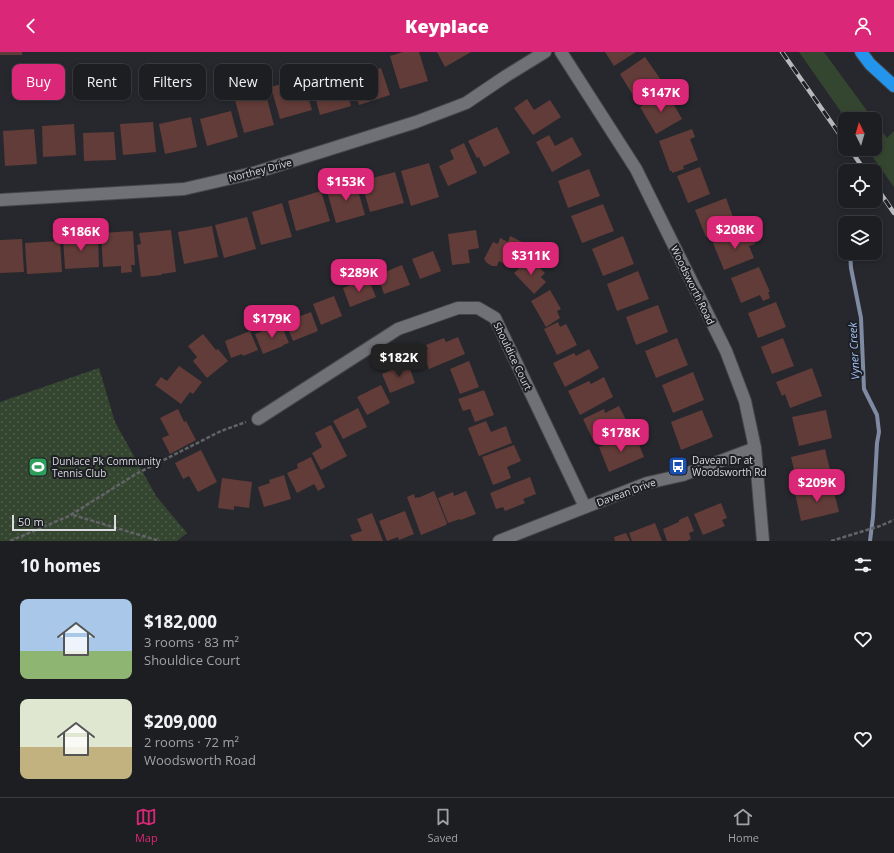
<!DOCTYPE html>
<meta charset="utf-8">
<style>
:root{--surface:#1d1e22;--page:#2a2b2f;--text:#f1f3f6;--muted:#a0a2a5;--line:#3b3c40;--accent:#db2777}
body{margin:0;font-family:"Open Sans",sans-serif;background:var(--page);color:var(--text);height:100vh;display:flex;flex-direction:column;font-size:15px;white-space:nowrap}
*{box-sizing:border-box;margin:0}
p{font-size:13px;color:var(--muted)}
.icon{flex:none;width:22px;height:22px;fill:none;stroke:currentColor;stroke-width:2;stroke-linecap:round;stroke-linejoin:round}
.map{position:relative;height:489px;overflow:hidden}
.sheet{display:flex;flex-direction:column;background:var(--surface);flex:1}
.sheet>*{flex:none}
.banner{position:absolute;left:12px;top:12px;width:400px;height:36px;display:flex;gap:8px}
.needle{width:26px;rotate:355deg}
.tools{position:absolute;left:838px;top:60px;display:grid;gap:8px}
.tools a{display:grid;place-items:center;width:44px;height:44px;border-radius:8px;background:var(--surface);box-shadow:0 2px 6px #0003,0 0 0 1px var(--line);font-size:20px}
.scale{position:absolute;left:12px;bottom:10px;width:104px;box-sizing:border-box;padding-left:4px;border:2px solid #dadbdf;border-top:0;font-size:11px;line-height:14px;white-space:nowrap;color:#dadbdf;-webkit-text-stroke:3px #1d1f24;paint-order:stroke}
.price{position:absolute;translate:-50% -34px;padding:0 9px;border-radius:8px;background:var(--accent);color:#fff;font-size:13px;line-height:26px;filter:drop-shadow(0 1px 2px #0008)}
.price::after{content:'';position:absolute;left:50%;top:24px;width:12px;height:9px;margin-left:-6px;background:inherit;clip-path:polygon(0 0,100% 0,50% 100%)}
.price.active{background:#222;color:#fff}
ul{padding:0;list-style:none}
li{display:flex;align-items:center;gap:12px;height:100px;padding:0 20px}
li span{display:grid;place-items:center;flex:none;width:112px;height:80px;border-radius:8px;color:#555}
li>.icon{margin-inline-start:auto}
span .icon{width:48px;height:48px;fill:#fffc;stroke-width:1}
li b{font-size:17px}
h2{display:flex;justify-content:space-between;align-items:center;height:48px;padding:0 20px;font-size:17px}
.chip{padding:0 14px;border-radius:8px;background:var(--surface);box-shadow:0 2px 6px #0003,0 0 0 1px var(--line);font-size:14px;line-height:36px}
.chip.active{background:var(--accent);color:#fff}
header{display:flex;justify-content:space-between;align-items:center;height:52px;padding:0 20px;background:var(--accent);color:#fff;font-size:18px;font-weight:800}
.tab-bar{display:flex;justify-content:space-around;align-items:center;height:56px;border-top:1px solid var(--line);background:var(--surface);font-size:11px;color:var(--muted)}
.tab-bar a{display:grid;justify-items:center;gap:2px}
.tab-bar .active{color:var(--accent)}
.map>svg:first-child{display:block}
</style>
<header><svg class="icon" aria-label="back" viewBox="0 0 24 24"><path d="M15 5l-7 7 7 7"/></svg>Keyplace<svg class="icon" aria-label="person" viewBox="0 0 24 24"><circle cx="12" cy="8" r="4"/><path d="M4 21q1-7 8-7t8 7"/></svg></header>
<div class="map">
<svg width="894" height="489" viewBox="0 0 894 489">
<defs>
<pattern id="park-dots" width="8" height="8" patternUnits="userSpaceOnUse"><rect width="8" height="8" fill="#354630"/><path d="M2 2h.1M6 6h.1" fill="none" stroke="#52604e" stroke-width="1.8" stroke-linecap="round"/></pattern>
</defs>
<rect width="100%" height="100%" fill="#27282d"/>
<!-- grass -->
<g fill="#354630">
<path d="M 799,0 L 824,0 L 873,67 L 846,67 Z"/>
<path d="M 875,70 L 887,86 L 894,79 L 894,135 L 867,97 L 875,97 Z"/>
</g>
<!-- park -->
<path fill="url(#park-dots)" d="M 99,316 L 115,370 L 156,444 L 187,481 L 177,489 L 0,489 L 0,350 Z"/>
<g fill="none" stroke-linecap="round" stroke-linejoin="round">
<!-- stream -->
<g stroke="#7e8ba2" stroke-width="4">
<path d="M 859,171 L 860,169"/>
<path d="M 850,201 L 851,216 L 861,266 L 864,337 L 877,363 L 879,380 L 877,391 L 873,465 L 870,489"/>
</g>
</g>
<!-- building -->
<g fill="#623c38">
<rect x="0" y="0" width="22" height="3"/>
<path d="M 403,0 L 419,0 L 428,29 L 400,37 L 390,4 Z"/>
<path d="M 437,0 L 471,0 L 445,15 Z"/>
<path d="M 605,0 L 636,0 L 614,14 Z"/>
<path d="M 645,5 L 661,28 L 634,45 L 620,22 Z"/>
<path d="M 381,16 L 390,43 L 359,53 L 351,26 Z"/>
<path d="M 343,25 L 351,54 L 320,63 L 312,33 Z"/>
<path d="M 302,26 L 312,58 L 280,67 L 271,35 Z"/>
<path d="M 265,39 L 274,73 L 244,81 L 235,48 Z"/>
<path d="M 666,39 L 682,67 L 656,82 L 640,55 Z"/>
<path d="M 527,47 L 534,58 L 550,48 L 561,65 L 533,83 L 514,56 Z"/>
<path d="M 231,59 L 238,85 L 207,94 L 200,67 Z"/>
<path d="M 191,65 L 197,95 L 165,102 L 159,72 Z"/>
<path d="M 153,70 L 156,100 L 123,103 L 120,72 Z"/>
<path d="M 74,72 L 76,103 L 43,105 L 42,74 Z"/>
<path d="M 497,75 L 510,101 L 484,115 L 479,105 L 477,106 L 468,89 Z"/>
<path d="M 34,77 L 37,112 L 5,114 L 3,79 Z"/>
<path d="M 692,77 L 695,85 L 690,87 L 698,108 L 683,114 L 684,117 L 672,121 L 672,119 L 670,119 L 659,89 Z"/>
<path d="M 114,80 L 116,108 L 84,109 L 83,81 Z"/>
<path d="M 549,83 L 555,94 L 572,85 L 582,103 L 552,120 L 536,90 Z"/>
<path d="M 464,91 L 477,121 L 448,134 L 439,114 L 454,107 L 450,98 Z"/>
<path d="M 429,111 L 439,145 L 411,154 L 401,119 Z"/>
<path d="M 700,115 L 710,142 L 688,151 L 677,124 Z"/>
<path d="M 589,117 L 600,144 L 568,156 L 558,129 Z"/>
<path d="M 395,120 L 404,151 L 370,160 L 361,129 Z"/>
<path d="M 355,128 L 365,163 L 336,171 L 326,136 Z"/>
<path d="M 321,139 L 330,169 L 296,179 L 288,149 Z"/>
<path d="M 726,146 L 736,173 L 706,185 L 695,158 Z"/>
<path d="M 282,151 L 292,185 L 261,193 L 252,160 Z"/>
<path d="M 603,152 L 614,179 L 582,191 L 571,164 Z"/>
<path d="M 247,165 L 256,197 L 224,206 L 215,173 Z"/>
<path d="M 212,174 L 218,205 L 184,212 L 178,180 Z"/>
<path d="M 171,178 L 176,220 L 161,222 L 162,223 L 141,225 L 137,193 L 141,192 L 139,181 Z"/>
<path d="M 476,178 L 479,196 L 468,198 L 470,211 L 452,213 L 448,182 Z"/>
<path d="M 750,178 L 755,192 L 749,194 L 754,206 L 724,218 L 713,191 Z"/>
<path d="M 133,179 L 135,213 L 131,213 L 132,220 L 121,221 L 121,214 L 103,215 L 101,181 Z"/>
<path d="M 98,183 L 99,215 L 65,217 L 63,185 Z"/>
<path d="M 510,184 L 526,192 L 520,206 L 517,204 L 510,215 L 499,209 L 497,214 L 492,214 L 487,211 L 484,207 L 493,190 L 498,192 L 500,186 L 508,190 Z"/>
<path d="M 623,184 L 634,212 L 603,224 L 592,197 Z"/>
<path d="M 22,187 L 24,220 L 0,221 L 0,188 Z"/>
<path d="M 60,189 L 62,220 L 27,222 L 25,191 Z"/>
<path d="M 433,199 L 441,219 L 420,227 L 412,207 Z"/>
<path d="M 530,206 L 545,221 L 541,225 L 546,230 L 534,242 L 514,221 Z"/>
<path d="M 402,213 L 410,233 L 384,242 L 375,216 L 383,214 L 385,220 Z"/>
<path d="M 759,215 L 770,240 L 768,240 L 770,246 L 763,249 L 760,243 L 741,251 L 731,226 Z"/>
<path d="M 638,219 L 649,247 L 617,259 L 607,232 Z"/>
<path d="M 368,226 L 376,245 L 350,255 L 343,236 Z"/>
<path d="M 550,238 L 561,257 L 557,259 L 560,266 L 546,275 L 531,249 Z"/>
<path d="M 334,244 L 342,264 L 321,273 L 313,252 Z"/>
<path d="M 776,250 L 786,275 L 758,286 L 748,261 Z"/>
<path d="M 658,253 L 668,280 L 636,293 L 626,265 Z"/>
<path d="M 311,260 L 318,279 L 293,289 L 285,270 Z"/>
<path d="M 558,270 L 560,275 L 566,272 L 577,293 L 557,303 L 544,277 Z"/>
<path d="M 276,274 L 278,279 L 283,277 L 289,291 L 283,293 L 283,294 L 263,302 L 255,282 Z"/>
<path d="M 250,279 L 258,298 L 243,304 L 242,302 L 231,306 L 225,289 Z"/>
<path d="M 203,282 L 216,298 L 218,297 L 228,309 L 207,326 L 193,309 L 197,305 L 188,294 Z"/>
<path d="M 458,285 L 465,302 L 429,317 L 422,300 L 428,297 L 426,293 L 444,286 L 446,290 Z"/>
<path d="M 677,286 L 688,313 L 656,326 L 645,299 Z"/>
<path d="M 783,286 L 794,314 L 772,322 L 761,295 Z"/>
<path d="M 589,297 L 599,316 L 565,335 L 553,311 L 574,301 L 576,304 Z"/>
<path d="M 469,309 L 479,335 L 460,342 L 450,317 Z"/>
<path d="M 408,311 L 415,331 L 390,341 L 382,322 Z"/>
<path d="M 179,314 L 202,330 L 193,342 L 190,340 L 181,352 L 155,333 L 161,325 L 167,329 Z"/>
<path d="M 812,316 L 822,344 L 790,356 L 785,342 L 782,344 L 776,330 Z"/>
<path d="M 693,320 L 704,348 L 673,361 L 662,333 Z"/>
<path d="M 604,325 L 613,345 L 580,363 L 568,339 L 589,329 L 591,332 Z"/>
<path d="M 381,333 L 390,351 L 367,363 L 357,345 Z"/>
<path d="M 484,338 L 494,363 L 475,370 L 470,357 L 463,359 L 458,347 Z"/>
<path d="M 619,354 L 629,374 L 595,392 L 583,367 L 604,357 L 605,361 Z"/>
<path d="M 358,356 L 367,375 L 343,387 L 333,369 Z"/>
<path d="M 178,357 L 184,370 L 186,369 L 196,388 L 170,402 L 162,386 L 169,383 L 160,366 Z"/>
<path d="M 702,358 L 713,385 L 681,398 L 671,370 Z"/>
<path d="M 826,358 L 832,386 L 799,394 L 792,365 Z"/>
<path d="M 486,369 L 491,380 L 506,374 L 512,391 L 479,404 L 468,376 Z"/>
<path d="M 331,373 L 347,404 L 321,418 L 312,401 L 322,395 L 315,381 Z"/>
<path d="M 636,385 L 644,405 L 609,420 L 599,395 L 622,386 L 623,390 Z"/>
<path d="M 514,393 L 521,409 L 507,415 L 511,426 L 493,433 L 482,405 Z"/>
<path d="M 825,397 L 832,426 L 798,434 L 791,405 Z"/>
<path d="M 201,398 L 217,430 L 198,440 L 189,424 L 183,427 L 175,411 Z"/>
<path d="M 311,405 L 325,435 L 318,439 L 314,432 L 297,441 L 287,421 L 298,416 L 297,412 Z"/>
<path d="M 284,423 L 291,447 L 264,455 L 258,435 L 270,431 L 269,428 Z"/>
<path d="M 530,425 L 536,442 L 523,447 L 525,451 L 505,459 L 503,455 L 496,457 L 490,441 Z"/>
<path d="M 222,426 L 252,430 L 249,456 L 234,454 L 234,458 L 218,456 Z"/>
<path d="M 832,432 L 839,460 L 801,469 L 795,441 Z"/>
<path d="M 434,439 L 447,471 L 446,473 L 421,483 L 407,445 L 414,442 L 415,446 L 418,445 L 418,446 Z"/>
<path d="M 466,439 L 476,462 L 461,468 L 460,467 L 448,471 L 438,446 L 453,440 L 454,444 Z"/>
<path d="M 721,451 L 727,466 L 722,468 L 725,474 L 703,483 L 694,462 Z"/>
<path d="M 405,459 L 414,482 L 399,488 L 398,485 L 387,489 L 379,469 Z"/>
<path d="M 372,461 L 383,489 L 353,489 L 350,483 L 362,479 L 357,467 Z"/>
<path d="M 688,464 L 694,479 L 689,481 L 691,487 L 687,489 L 667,489 L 663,477 L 679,470 L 679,468 Z"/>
<path d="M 655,471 L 662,489 L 632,489 L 629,481 Z"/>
<path d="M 626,481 L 630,489 L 615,489 L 614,485 Z"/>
</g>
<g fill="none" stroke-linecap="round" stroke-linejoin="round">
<defs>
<g id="minor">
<path d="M 561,0 L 636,117 L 726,299 L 745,349 L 755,396 L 763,489"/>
<path d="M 0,148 L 184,137 L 257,120 L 416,70 L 466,51 L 506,24 L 545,0"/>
<path d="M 258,367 L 398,277 L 458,256 L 478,256 L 495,266 L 585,455"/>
<path d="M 499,489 L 647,431 L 683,423 L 755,396"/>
</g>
<path id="motorway" d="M 861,0 L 870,12 L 894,34"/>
</defs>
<!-- minor casing -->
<use href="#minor" stroke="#45464a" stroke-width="14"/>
<!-- motorway casing -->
<use href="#motorway" stroke="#45464a" stroke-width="14"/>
<!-- path -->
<g stroke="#626368" stroke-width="2.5" stroke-dasharray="4 2" stroke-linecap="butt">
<path d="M 73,463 L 160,489"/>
<path d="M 10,489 L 69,464 L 136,422 L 221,379 L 246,370"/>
<path d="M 831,489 L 880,474 L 894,468"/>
</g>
<!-- minor -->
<use href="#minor" stroke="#6f7177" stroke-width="12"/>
<!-- motorway -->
<use href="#motorway" stroke="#2495ed" stroke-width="12"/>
<defs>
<g id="rail">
<path d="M 782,0 L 845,90"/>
<path d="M 850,97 L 865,119"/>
<path d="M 875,133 L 894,161"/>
</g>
</defs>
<!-- rail casing -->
<use href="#rail" stroke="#b7b8bc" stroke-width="4.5"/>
<!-- rail -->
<use href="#rail" stroke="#1d1f24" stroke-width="3" stroke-dasharray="9" stroke-linecap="butt"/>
</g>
<!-- icons -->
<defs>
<symbol id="bus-square" viewBox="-11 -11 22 22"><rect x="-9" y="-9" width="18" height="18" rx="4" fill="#1a4fb4" stroke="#1d1f24"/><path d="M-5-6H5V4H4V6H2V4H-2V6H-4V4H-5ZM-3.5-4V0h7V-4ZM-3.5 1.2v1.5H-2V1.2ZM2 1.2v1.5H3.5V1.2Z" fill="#fff"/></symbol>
<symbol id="stadium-square" viewBox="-11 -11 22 22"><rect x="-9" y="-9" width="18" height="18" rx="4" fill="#2e9e5b" stroke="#1d1f24"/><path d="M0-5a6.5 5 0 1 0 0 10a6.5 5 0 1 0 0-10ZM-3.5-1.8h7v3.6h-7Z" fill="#fff"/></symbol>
</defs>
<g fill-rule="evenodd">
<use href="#bus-square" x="667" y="403" width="22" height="22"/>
<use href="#stadium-square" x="27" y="404" width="22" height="22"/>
</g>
<g text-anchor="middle" stroke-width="4" stroke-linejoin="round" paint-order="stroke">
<!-- street labels -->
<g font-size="10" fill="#dadbdf" stroke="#1d1f24">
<text transform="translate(260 118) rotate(-15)" y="4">Northey Drive</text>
<text transform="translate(693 233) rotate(64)" y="4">Woodsworth Road</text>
<text transform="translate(513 304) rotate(64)" y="4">Shouldice Court</text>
<text transform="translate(626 440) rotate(-20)" y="4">Davean Drive</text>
</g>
<!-- poi labels -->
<g font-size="10" fill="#dadbdf" stroke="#1d1f24" text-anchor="start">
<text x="692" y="412">Davean Dr at<tspan x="692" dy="12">Woodsworth Rd</tspan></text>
<text x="52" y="413">Dunlace Pk Community<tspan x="52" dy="12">Tennis Club</tspan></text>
</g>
<!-- water labels -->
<g font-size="11" font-style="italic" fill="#a1c1f7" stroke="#1d1f24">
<text transform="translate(854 299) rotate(-93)" y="4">Vyner Creek</text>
</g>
</g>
</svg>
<div class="tools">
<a><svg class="needle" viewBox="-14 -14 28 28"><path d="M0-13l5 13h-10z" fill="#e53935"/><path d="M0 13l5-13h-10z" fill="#a0a2a5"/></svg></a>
<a><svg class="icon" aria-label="locate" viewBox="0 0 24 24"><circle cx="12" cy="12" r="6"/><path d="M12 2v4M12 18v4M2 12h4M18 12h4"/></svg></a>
<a><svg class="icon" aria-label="layers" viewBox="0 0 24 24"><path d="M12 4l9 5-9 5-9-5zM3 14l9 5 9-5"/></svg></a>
</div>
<div class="scale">50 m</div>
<b class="price" style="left:661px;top:61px">$147K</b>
<b class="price" style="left:346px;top:150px">$153K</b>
<b class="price" style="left:735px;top:198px">$208K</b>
<b class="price" style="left:81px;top:200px">$186K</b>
<b class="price" style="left:531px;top:224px">$311K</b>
<b class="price" style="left:359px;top:241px">$289K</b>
<b class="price" style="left:272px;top:287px">$179K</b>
<b class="price active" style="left:399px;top:326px">$182K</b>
<b class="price" style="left:621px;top:401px">$178K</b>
<b class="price" style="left:817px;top:451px">$209K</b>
<div class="banner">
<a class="chip active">Buy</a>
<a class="chip">Rent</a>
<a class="chip">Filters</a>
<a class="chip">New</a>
<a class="chip">Apartment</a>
</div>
</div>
<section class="sheet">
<h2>10 homes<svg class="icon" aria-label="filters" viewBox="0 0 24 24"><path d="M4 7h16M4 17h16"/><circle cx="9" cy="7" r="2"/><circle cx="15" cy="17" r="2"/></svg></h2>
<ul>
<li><span style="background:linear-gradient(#a9c7e8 65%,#8fb573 0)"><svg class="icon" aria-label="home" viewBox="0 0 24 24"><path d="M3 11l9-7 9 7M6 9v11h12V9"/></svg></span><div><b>$182,000</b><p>3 rooms · 83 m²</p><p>Shouldice Court</p></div><svg class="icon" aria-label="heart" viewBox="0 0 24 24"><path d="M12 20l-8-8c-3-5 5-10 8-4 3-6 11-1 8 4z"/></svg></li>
<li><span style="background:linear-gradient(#dfe7d0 60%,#c2b280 0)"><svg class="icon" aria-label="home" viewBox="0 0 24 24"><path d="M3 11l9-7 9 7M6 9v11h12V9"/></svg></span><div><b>$209,000</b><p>2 rooms · 72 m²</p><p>Woodsworth Road</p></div><svg class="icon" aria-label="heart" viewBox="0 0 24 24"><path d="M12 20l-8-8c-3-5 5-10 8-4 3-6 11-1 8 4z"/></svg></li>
</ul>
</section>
<nav class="tab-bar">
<a class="active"><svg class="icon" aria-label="map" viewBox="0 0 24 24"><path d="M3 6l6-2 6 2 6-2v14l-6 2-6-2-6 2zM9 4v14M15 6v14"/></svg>Map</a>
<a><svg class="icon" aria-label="saved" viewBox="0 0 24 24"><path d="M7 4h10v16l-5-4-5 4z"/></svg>Saved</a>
<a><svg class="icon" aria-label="home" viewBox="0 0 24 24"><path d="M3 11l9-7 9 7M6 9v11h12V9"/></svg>Home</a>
</nav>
